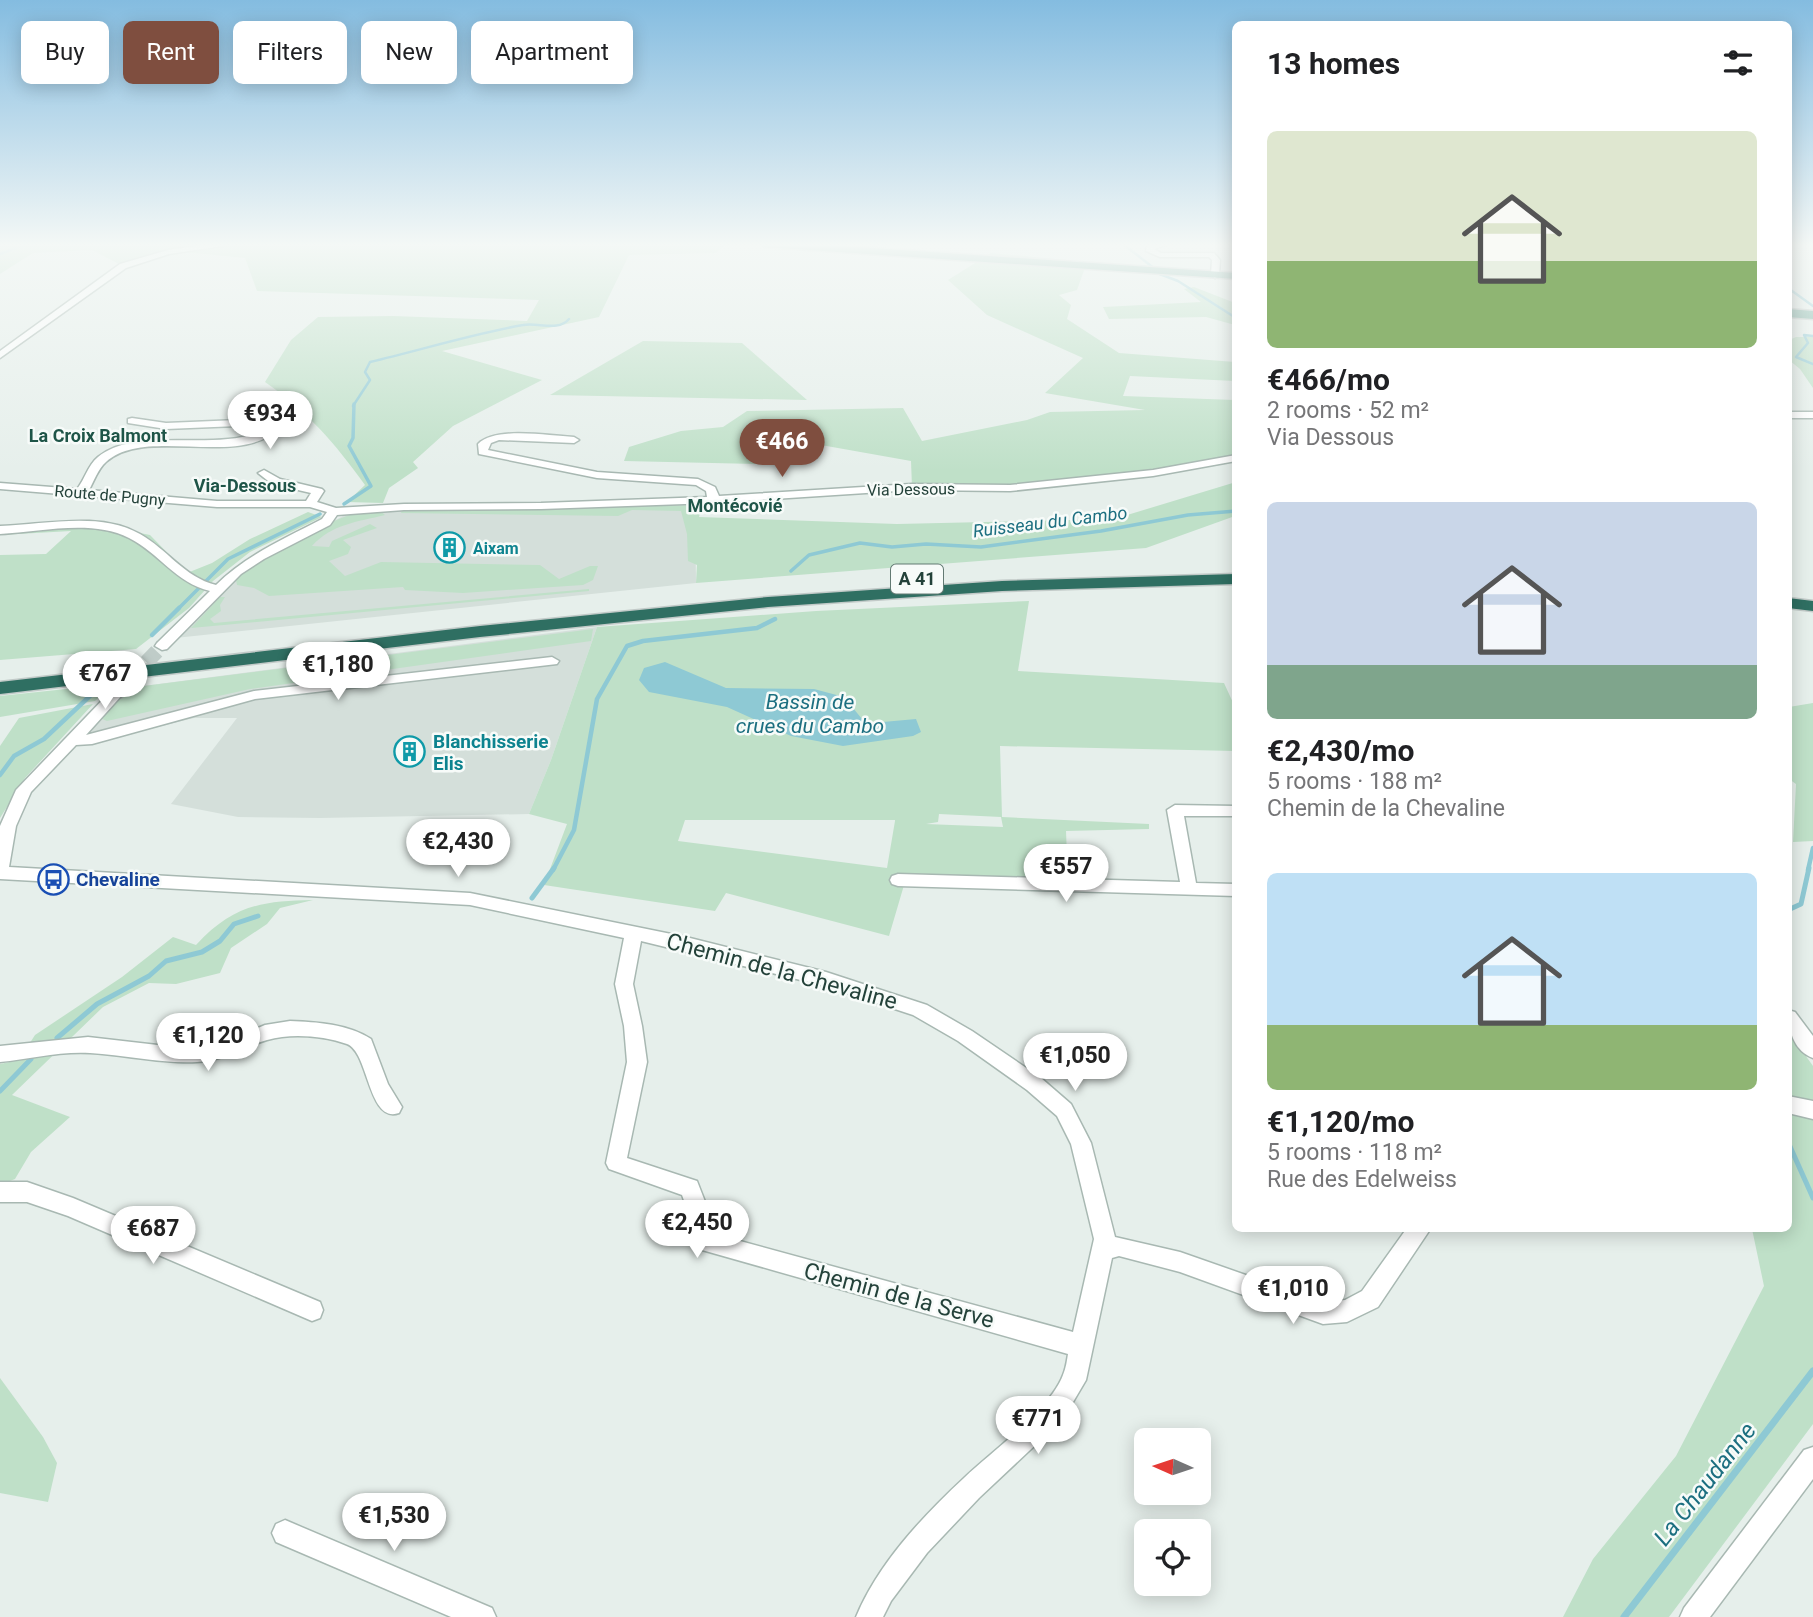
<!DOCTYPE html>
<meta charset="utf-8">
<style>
:root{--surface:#fff;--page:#f2f2f2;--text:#202124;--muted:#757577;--accent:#7f4e3f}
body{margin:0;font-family:Roboto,sans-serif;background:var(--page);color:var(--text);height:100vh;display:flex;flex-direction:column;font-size:26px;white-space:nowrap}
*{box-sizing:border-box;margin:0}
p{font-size:23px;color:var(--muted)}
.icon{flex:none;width:38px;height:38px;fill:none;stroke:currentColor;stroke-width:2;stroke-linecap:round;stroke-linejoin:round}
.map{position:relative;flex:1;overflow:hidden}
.sheet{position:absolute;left:1232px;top:21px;width:560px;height:1211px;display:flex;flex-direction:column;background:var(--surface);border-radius:10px;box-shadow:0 4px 18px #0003}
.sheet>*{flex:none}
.top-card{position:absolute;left:21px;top:21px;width:665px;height:63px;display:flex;gap:14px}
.needle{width:46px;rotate:273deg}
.fabs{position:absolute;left:1134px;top:1428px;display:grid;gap:14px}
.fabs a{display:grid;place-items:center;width:77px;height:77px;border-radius:10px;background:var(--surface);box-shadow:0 4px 18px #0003;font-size:35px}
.price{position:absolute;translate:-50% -60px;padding:0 16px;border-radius:24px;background:#fff;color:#222;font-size:23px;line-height:46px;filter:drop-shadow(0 2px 4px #0008)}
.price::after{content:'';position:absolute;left:50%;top:42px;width:21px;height:16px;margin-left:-10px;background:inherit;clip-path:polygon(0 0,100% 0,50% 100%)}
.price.current{background:var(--accent);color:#fff}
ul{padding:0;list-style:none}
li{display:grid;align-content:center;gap:14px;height:371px;padding:0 35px}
li span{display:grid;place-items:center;height:217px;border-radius:10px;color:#555}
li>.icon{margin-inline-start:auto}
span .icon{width:126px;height:126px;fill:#fffc;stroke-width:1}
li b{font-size:30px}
h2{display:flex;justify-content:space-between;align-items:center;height:84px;padding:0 35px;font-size:30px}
.chip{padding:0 24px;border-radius:10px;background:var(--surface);box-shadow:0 4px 18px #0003;font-size:24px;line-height:63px}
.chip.current{background:var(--accent);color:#fff}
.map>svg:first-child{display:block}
</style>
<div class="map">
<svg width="1813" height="1617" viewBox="0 0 1813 1617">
<rect width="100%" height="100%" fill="#e6efeb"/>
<!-- built -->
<g fill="#d4dfda">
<path d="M 453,509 L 695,509 L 696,583 L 175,638 L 240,574 L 270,554 L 347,514 L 362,511 Z"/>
<path d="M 597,627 L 551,760 L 529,814 L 320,818 L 238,817 L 171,804 L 237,718 L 194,718 L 81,746 L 106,710 L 128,688 Z"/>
</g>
<!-- green -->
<g fill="#bfe0c8" fill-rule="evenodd">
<path d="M 0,244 L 725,244 L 716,253 L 629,255 L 599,317 L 442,351 L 542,380 L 453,426 L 413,462 L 418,468 L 389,488 L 383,503 L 347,502 L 365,485 C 334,442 309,413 265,382 L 291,340 L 318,317 L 393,316 L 527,321 L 539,300 L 257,291 L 245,258 L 165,250 L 119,264 L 92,250 L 33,253 L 0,274 Z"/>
<path d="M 991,253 L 1087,262 L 1077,290 L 1059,295 L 1071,305 L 1067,319 L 1119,353 L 1235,362 L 1235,381 L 1130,376 L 1123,396 L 1235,400 L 1236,457 L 1130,475 L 1010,488 L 912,487 L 911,461 L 821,445 L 812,460 L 798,460 L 801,447 L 776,446 L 756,464 L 624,461 L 629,447 L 681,431 L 723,427 L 747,411 L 903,408 L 922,441 L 1027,420 L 1050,412 L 1145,410 L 1045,393 L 1083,358 L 987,315 L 948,280 Z"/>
<path d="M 1194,287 L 1235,303 L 1235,325 L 1206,317 L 1109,319 L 1103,307 L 1201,302 L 1184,289 Z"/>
<path d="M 1796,337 L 1813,337 L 1813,388 L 1800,369 L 1789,360 L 1789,340 Z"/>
<path d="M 643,341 L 742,343 L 807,400 L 550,395 Z"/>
<path d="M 1236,482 L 1235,516 L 1146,548 L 696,583 L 697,565 L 688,561 L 687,534 L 681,511 L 632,510 L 618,516 L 401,513 L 402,510 L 702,505 L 699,517 L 897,524 L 1114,519 Z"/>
<path d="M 363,511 L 380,511 L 385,515 C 357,522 332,524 312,546 L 329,547 L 332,541 L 370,524 L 377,528 L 343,540 L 351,547 L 348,554 L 329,561 L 345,576 L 381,562 L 540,565 L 559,579 L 590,566 L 598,566 L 593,580 L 583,585 L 463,593 L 405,590 L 403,587 L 269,596 L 254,588 L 237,585 L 236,580 C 253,559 337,516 363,511 Z"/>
<path d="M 308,512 L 322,517 L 250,552 L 213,581 L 189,608 L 136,649 L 0,660 L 0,555 L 46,554 L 71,531 L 0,535 L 0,528 L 100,525 L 150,535 L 187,573 L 212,563 L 250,539 Z"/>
<path d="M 589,589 L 589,591 L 191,628 L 220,597 L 225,597 L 220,605 L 221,611 L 210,619 L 214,623 Z"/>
<path d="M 1029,601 L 1018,671 L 1224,683 L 1235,707 L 1235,751 L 1000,746 L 1002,817 L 1149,824 L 1149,829 L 1066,831 L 1068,881 L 907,875 L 889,936 L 726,893 L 715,911 L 544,885 L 567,824 L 529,814 L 551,760 L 597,627 L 816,611 ZM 939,814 L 1001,817 L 1003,827 L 926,824 L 938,822 ZM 685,820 L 895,820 L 895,821 L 887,868 L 678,841 Z"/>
<path d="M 593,629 L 591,641 L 250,689 L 107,721 L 100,718 L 128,688 Z"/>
<path d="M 113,684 L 95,701 L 0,717 L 0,696 Z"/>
<path d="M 1813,703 L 1813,841 L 1793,842 L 1796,784 L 1789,779 L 1789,707 Z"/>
<path d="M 93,704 L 25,778 L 0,818 L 0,746 L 19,718 Z"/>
<path d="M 313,900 L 280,908 L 267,924 L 231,948 L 220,973 L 176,984 L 149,983 L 103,1007 L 12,1095 L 70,1117 L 31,1152 L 15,1179 L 0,1185 L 0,1064 L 19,1060 L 35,1035 L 122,977 L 173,937 L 196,945 C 233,905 262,901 313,900 Z"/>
<path d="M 1788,1031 L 1813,1066 L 1813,1102 L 1789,1095 Z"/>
<path d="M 1789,1112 L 1813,1117 L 1813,1424 L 1669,1617 L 1563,1617 L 1593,1559 L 1676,1456 L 1764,1286 L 1752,1229 L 1788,1228 Z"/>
<path d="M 0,1378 L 43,1437 L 57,1463 L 48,1502 L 0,1493 Z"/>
</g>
<!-- water -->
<path fill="#8ec9d4" d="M 665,662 L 726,688 L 814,689 L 844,697 L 862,719 L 872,723 L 916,719 L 921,732 L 913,736 L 843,746 L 791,736 L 727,707 L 649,692 L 639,680 L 644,668 Z"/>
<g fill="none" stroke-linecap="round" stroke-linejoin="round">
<!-- stream-far4 -->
<g stroke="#8ec9d4" stroke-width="2.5">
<path d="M 1123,244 L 1155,269"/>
<path d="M 0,254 L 26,244"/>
<path d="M 1157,273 L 1178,281 L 1236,318"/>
<path d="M 1788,288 L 1813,306"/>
<path d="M 1813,336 L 1804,335 L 1808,343 L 1796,357 L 1813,364"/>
<path d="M 353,406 L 370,380 L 365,372 L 370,362 C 421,350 472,334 523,325 C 538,322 558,332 569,319"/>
</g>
<!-- stream-far3 -->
<g stroke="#8ec9d4" stroke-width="3.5">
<path d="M 344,504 L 371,486 L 349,446 L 353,438 L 354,404"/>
<path d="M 791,571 L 809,555 L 860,543 L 892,547 L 926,544 L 981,547 L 1101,531 L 1188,515 L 1236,511"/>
<path d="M 177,610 L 228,559 L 320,514"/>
</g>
<!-- stream-far2 -->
<g stroke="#8ec9d4" stroke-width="4.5">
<path d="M 152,635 L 179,608"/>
<path d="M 0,775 L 14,756 L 44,739 L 92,694"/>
<path d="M 553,870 L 574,830 L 597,699 L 627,646 L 643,641 L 757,628 L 775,619"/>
<path d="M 1808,870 L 1813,848"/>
</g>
<!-- stream-far1 -->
<g stroke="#8ec9d4" stroke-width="5">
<path d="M 532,898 L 554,868"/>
<path d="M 1788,910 L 1801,904 L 1809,868"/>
<path d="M 57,1038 L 97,1004 L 149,976 L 166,961 L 202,952 L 220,941 L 234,924 L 258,916"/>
<path d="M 0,1091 L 31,1059"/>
<path d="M 1788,1142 L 1813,1198"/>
</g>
<!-- stream -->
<path stroke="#8ec9d4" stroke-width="7" d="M 1624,1617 L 1813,1371"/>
<!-- minor-tunnel -->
<path stroke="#bfccc8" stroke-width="15" stroke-dasharray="15 7" stroke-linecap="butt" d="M 116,694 L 162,646"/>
<defs>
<g id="minor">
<path d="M 211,244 L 235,244 L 169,254 L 126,268 L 0,358 L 0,351 L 120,264 L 168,250 Z"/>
<path d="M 1155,244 L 1168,244 L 1154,249 L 1161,253 L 1214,253 L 1220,260 L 1219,275 L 1215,278 L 1211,275 L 1212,260 L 1209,257 L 1160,257 L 1146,251 L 1147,246 Z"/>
<rect x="1788" y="412" width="25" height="6"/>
<path d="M 132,418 L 166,423 L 263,419 L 275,423 L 279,429 C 236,468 146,426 106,462 C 98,469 94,481 89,490 L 217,501 L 306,501 L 311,493 L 272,484 L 258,473 L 264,470 L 280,479 L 322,489 L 324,491 L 317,502 L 336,508 L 404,504 L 541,503 L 707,497 L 706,491 L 696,485 L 597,478 L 479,454 L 478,444 C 496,426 550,436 574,437 L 579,440 L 574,443 L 499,440 L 491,443 L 488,450 L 597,472 L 698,479 L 715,487 L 719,496 L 912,484 L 1010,485 L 1153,470 L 1236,455 L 1236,461 L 1153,476 L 1010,491 L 912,490 L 714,503 L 541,509 L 404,510 L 337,515 L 330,525 L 264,559 L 241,574 L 167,649 L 162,650 L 155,646 L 157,643 L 210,591 C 176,583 159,553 129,538 C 92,519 40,532 0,534 L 0,526 C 44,525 99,511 140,534 C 167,549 184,577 216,585 C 246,555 284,539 322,519 L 327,512 L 310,507 L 217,507 L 0,489 L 0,483 L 77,489 C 85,479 88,465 98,457 C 138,424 219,455 268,428 L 262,425 L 166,429 L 128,423 L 128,419 Z"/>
<path d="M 552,657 L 559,661 L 557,664 L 255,699 L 92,744 L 76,745 L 31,792 L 16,826 L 9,867 L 470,893 L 686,937 L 826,972 L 927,1005 L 972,1031 L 1041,1078 L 1071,1104 L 1091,1143 L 1115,1237 L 1180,1252 L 1323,1302 L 1345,1300 L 1362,1291 L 1407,1228 L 1431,1228 L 1378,1307 L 1347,1322 L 1323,1324 L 1180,1272 L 1119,1256 L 1112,1258 L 1086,1380 L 1063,1419 L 979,1498 L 927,1553 L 891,1601 L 883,1617 L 856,1617 C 878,1564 922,1517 964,1478 C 992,1451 1050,1410 1063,1375 C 1066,1368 1067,1360 1068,1354 L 702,1250 L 682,1195 L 609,1169 L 606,1163 L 627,1062 L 624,1026 L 615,984 L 624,938 L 470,905 L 0,879 L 0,826 L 16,790 L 111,691 L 116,690 L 123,694 L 86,735 L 254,691 ZM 641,941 L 825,986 L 913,1015 L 958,1041 L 1027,1090 L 1057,1116 L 1071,1144 L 1094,1239 L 1073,1332 L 718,1235 L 697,1181 L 627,1158 L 647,1062 L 642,1026 L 633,984 Z"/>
<path d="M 1175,805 L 1236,806 L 1236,816 L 1184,816 L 1196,883 L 1236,884 L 1236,896 L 898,886 L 892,884 L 890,880 L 892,876 L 898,874 L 1180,882 L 1167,810 Z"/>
<path d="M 1788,1010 L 1795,1012 L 1813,1036 L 1813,1058 C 1793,1051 1788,1028 1788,1010 Z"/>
<path d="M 290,1021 C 317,1022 348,1024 371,1039 L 388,1084 L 402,1107 L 399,1113 C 368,1124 369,1052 347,1044 C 323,1036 292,1033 267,1040 C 243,1047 223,1061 197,1062 C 161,1064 126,1055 90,1053 C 61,1051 29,1059 0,1062 L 0,1046 L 88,1037 L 175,1047 L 201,1046 L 225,1042 L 265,1025 Z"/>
<path d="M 1788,1096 L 1813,1101 L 1813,1119 L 1788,1113 Z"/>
<path d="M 0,1182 L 27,1182 L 73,1198 L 320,1302 L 323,1310 L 320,1318 L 312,1321 L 68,1216 L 27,1202 L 0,1202 Z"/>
<path d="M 1813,1447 L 1813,1479 L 1710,1617 L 1680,1617 L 1684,1608 L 1804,1450 Z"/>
<path d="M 285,1520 L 492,1608 L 496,1617 L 451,1617 L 276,1542 L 272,1533 L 276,1524 Z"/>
</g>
<g id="major">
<path d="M 760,244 L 815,244 L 1236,273 L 1236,279 L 765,247 Z"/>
<path d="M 1788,309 L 1813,311 L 1813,319 L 1788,317 Z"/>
</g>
<g id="highway">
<path d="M 1236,574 L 1236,584 L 1002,591 L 768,607 L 480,637 L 0,694 L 0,682 L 480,626 L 768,597 L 1002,581 Z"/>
<path d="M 1788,598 L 1813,601 L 1813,611 L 1788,608 Z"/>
</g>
</defs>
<!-- minor casing -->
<use href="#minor" stroke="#a8b8b2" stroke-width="3"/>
<!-- major casing -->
<use href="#major" stroke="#c2cac8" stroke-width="3"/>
<!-- highway casing -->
<use href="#highway" stroke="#c2cac8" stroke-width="3"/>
<!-- minor -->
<use href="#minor" fill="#fff" fill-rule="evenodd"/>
<!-- major -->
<use href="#major" fill="#6aa596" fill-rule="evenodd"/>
<!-- highway -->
<use href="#highway" fill="#2f6f62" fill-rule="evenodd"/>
</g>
<!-- sky -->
<linearGradient id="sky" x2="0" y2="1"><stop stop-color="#84bce0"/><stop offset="0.52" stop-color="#f4f8f6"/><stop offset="1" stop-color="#f4f8f6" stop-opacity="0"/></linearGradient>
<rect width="1813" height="471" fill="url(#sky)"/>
<!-- icons -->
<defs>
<symbol id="building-ring" viewBox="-11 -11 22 22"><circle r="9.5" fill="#f7fbf9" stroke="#0f9aa8" stroke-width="1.5"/><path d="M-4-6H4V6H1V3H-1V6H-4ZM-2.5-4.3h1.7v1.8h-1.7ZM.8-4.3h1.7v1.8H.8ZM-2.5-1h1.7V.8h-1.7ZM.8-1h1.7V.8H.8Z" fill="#0f9aa8"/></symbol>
<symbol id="bus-ring" viewBox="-11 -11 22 22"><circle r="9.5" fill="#f7fbf9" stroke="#1a4fb4" stroke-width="1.5"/><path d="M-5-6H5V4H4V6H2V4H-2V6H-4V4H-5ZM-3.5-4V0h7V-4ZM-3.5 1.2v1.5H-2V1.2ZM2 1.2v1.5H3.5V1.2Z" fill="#1a4fb4"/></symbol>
</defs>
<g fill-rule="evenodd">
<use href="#building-ring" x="432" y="530" width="35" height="35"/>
<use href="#building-ring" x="392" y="734" width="35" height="35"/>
<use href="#bus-ring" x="36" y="862" width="35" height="35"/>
</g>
<g text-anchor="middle" stroke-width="5" stroke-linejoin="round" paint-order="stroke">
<!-- far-street labels -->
<g font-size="16" fill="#24423a" stroke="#f7fbf9">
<text transform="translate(911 489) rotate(-1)" y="6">Via Dessous</text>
<text transform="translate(110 495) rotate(5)" y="6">Route de Pugny</text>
</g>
<!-- far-culture labels -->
<g font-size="16" font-weight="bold" fill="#0d838f" stroke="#f7fbf9" text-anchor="start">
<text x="473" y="554">Aixam</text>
</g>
<!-- far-neighbourhood labels -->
<g font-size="18" font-weight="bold" fill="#1f5548" stroke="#f7fbf9">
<text x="98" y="442">La Croix Balmont</text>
<text x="245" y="492">Via-Dessous</text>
<text x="735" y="512">Montécovié</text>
</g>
<!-- far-water labels -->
<g font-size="18" font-style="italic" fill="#1c6f80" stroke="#f7fbf9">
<text transform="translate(1050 522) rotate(-7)" y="6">Ruisseau du Cambo</text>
</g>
<!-- shield labels -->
<rect fill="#f7fbf9" stroke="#637a73" stroke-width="2" x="891" y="564.5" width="52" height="29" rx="5"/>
<g font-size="18" font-weight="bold" fill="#24423a">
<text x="917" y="585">A 41</text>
</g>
<!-- culture labels -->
<g font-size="19" font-weight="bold" fill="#0d838f" stroke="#f7fbf9" text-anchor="start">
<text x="433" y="748">Blanchisserie<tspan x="433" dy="22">Elis</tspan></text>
</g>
<!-- transit labels -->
<g font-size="19" font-weight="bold" fill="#164399" stroke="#f7fbf9" text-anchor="start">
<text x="76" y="886">Chevaline</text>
</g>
<!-- water labels -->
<g font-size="21" font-style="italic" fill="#1c6f80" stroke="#f7fbf9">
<text x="810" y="709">Bassin de<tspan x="810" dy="24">crues du Cambo</tspan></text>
</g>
<!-- near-street labels -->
<g font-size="23" fill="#24423a" stroke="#f7fbf9">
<text transform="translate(782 971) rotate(15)" y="8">Chemin de la Chevaline</text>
<text transform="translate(899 1295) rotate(15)" y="8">Chemin de la Serve</text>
</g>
<!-- near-water labels -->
<g font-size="24" font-style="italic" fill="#1c6f80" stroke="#f7fbf9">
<text transform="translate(1705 1484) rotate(-52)" y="8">La Chaudanne</text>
</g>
</g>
</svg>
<div class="fabs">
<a><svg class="needle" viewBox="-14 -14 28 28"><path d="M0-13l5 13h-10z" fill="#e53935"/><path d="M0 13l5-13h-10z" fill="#757577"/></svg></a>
<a><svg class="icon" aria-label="locate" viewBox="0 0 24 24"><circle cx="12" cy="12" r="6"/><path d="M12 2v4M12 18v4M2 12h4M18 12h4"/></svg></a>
</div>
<b class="price" style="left:270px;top:451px">€934</b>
<b class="price current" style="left:782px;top:479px">€466</b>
<b class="price" style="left:338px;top:702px">€1,180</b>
<b class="price" style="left:105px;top:711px">€767</b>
<b class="price" style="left:458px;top:879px">€2,430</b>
<b class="price" style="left:1066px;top:904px">€557</b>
<b class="price" style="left:208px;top:1073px">€1,120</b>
<b class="price" style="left:1075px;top:1093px">€1,050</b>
<b class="price" style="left:697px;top:1260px">€2,450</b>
<b class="price" style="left:153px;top:1266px">€687</b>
<b class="price" style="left:1293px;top:1326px">€1,010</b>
<b class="price" style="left:1038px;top:1456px">€771</b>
<b class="price" style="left:394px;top:1553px">€1,530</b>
<div class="top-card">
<a class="chip">Buy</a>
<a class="chip current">Rent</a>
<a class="chip">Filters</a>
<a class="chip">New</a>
<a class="chip">Apartment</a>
</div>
<section class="sheet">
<h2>13 homes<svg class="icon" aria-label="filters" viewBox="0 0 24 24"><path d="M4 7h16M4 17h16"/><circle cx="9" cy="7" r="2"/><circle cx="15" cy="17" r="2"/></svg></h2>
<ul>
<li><span style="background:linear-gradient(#dfe7d0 60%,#8fb573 0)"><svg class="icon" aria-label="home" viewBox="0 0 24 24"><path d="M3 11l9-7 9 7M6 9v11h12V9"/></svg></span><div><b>€466/mo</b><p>2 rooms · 52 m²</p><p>Via Dessous</p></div></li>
<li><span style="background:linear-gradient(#c9d6e8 75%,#7fa58c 0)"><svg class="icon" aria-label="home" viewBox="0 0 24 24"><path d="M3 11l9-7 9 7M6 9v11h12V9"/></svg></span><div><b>€2,430/mo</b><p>5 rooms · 188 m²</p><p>Chemin de la Chevaline</p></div></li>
<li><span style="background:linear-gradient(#bfe0f5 70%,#8fb573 0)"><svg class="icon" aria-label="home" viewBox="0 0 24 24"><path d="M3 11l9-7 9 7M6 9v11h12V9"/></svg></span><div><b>€1,120/mo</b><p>5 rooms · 118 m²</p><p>Rue des Edelweiss</p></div></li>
</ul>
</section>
</div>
